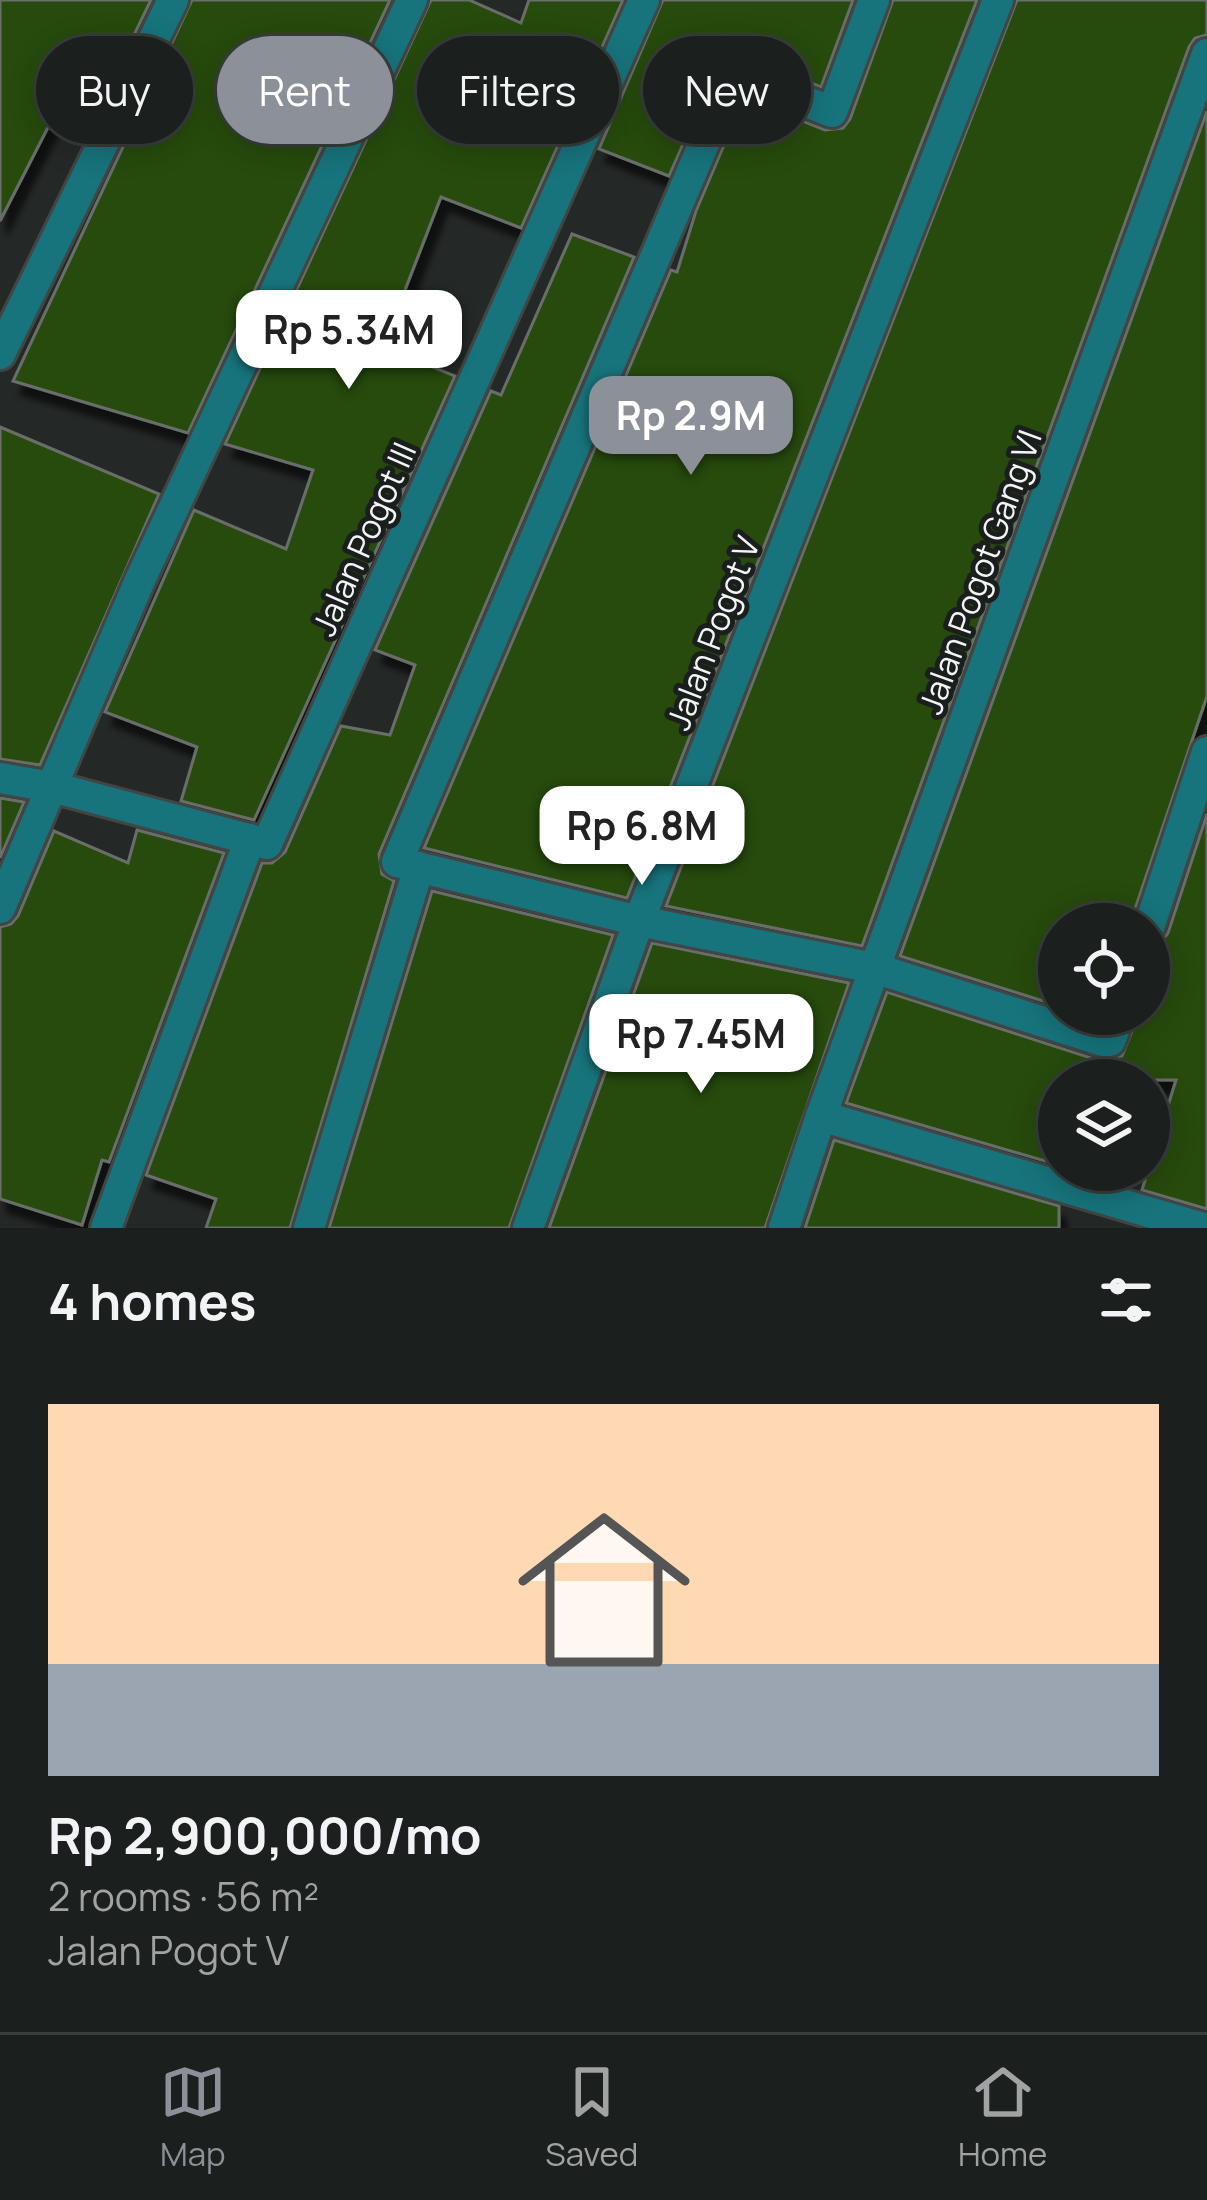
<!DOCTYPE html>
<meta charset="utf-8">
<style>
:root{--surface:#1b1f1d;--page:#242726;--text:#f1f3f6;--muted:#a0a2a4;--line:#393d3b;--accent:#8c9099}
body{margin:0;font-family:Manrope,sans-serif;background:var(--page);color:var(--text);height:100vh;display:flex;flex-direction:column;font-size:45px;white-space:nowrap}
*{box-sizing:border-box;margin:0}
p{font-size:39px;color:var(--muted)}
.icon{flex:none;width:66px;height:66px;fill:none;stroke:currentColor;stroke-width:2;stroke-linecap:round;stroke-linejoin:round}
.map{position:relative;height:1228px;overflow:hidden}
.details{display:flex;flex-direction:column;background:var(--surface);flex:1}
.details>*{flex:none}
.hud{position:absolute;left:36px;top:36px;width:1137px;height:108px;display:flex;gap:24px}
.buttons{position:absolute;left:1038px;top:903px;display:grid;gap:24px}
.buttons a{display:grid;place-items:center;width:132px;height:132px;border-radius:50%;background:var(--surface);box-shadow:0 6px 30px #0003,0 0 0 3px var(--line);font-size:60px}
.price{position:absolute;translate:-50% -102px;padding:0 27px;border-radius:24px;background:#fff;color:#222;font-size:39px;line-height:78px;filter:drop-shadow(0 3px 6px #0008)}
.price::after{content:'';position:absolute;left:50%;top:72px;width:36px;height:27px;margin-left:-18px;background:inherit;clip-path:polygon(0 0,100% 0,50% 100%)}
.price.on{background:var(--accent);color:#fff}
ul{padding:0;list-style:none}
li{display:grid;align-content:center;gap:24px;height:636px;padding:0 48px}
li span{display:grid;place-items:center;height:372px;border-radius:0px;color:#555}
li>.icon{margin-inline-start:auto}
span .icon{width:216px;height:216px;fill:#fffc;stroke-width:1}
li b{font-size:51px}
h2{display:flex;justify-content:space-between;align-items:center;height:144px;padding:0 48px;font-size:51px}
.chip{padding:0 42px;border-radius:54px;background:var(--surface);box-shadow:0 6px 30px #0003,0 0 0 3px var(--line);font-size:42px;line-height:108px}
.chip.on{background:var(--accent);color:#fff}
.tab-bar{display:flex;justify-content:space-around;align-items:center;height:168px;border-top:3px solid var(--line);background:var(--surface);font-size:33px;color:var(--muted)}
.tab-bar a{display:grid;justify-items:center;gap:6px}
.tab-bar .on{color:var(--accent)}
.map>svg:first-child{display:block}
</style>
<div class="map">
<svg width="1207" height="1228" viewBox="0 0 1207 1228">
<defs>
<filter id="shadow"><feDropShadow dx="7" dy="13" stdDeviation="3" flood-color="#0009"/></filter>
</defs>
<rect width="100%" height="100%" fill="#242927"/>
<!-- building -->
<g fill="#264b10" stroke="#6b6e6a" stroke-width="3" filter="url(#shadow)">
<path d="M 0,0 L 151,0 L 96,113 L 63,98 L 0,221 Z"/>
<path d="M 192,0 L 390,0 L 188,433 L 13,381 Z"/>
<path d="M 431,0 L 469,0 L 521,23 L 529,0 L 623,0 L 521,228 L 441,197 L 383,347 L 455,376 L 254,820 L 181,801 L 197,747 L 105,712 L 194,510 L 286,549 L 313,470 L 225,444 Z"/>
<path d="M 663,0 L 853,0 L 821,87 L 741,55 L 721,58 L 669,176 L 599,149 Z"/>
<path d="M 893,0 L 977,0 L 627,898 L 424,848 L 671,270 L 677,272 L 696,211 L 744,98 L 825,130 L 843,128 L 850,119 Z"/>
<path d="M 1017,0 L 1207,0 L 1207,35 L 1195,38 L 1189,47 L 862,946 L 666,906 Z"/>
<path d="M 1207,111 L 1207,696 L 1130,924 L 1059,924 L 1059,1006 L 900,956 Z"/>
<path d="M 572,234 L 634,257 L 379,854 L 382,874 L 394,881 L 290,1228 L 206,1228 L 216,1199 L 146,1175 L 262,863 L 272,863 L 285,852 L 341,726 L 390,735 L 415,665 L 375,650 L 491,391 L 501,395 Z"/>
<path d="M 0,427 L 159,494 L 40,765 L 0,759 Z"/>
<path d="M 0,798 L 24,802 L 0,858 Z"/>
<path d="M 1207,814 L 1207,1209 L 1142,1190 L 1176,1080 L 1059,1080 L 1059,1165 L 846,1103 L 887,992 L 1097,1060 L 1122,1056 L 1139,1014 L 1149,1014 L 1149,946 L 1161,942 L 1168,933 Z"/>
<path d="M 137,830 L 224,853 L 109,1162 L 102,1160 L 82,1225 L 0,1199 L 0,927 L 11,924 L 18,916 L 54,831 L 128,863 Z"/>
<path d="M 432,891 L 613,935 L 509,1228 L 329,1228 Z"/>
<path d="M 652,943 L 849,983 L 765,1228 L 549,1228 Z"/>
<path d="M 834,1140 L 1059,1206 L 1059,1228 L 805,1228 Z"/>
</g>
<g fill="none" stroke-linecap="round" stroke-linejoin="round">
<defs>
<g id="minor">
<path d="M 874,0 L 832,112 L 734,73 L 397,862 L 639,921 L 874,968 L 1103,1041 L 1110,1041 L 1120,1014"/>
<path d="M 0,354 L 173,0"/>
<path d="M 0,778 L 52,787 L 267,844 L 644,0"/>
<path d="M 0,908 L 140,580 L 412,0"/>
<path d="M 1149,927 L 1207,752"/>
<path d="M 821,1116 L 1207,54"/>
<path d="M 106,1228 L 250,839"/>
<path d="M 309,1228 L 419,867"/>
<path d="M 528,1228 L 639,921 L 998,0"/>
<path d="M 784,1228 L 821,1116 L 1203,1228"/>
</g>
</defs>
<!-- minor casing -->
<use href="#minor" stroke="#414644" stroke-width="36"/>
<!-- minor -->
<use href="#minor" stroke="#17747c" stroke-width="30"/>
</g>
<g text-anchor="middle" stroke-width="10" stroke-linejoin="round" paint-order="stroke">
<!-- street labels -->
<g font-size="33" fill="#f2f5f4" stroke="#1a1f1d">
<text transform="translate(364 539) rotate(-66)" y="12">Jalan Pogot III</text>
<text transform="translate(980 572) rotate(-70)" y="12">Jalan Pogot Gang VI</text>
<text transform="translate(713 633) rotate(-69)" y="12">Jalan Pogot V</text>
</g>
</g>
</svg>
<div class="buttons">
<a><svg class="icon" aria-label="locate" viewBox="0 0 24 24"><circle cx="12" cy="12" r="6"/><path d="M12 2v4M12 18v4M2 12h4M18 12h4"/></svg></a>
<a><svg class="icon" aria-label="layers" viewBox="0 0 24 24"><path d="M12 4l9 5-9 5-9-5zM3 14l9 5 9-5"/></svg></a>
</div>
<b class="price" style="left:349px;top:392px">Rp 5.34M</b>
<b class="price on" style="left:691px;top:478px">Rp 2.9M</b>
<b class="price" style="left:642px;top:888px">Rp 6.8M</b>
<b class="price" style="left:701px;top:1096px">Rp 7.45M</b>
<div class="hud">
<a class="chip">Buy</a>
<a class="chip on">Rent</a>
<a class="chip">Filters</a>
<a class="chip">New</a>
</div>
</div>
<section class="details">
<h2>4 homes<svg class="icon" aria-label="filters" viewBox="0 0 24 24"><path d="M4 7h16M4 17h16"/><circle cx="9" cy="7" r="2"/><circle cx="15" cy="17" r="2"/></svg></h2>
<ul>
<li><span style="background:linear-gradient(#ffd9b3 70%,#9aa5b1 0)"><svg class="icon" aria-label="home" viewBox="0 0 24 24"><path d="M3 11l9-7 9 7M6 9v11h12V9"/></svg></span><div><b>Rp 2,900,000/mo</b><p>2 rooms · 56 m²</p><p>Jalan Pogot V</p></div></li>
</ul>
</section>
<nav class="tab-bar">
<a class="on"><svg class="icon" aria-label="map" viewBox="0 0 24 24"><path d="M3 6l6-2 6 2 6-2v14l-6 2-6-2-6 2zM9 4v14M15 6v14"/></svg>Map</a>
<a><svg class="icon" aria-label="saved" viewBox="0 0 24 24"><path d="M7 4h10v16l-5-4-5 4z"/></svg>Saved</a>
<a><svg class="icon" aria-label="home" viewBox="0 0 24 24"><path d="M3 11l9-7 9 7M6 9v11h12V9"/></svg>Home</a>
</nav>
